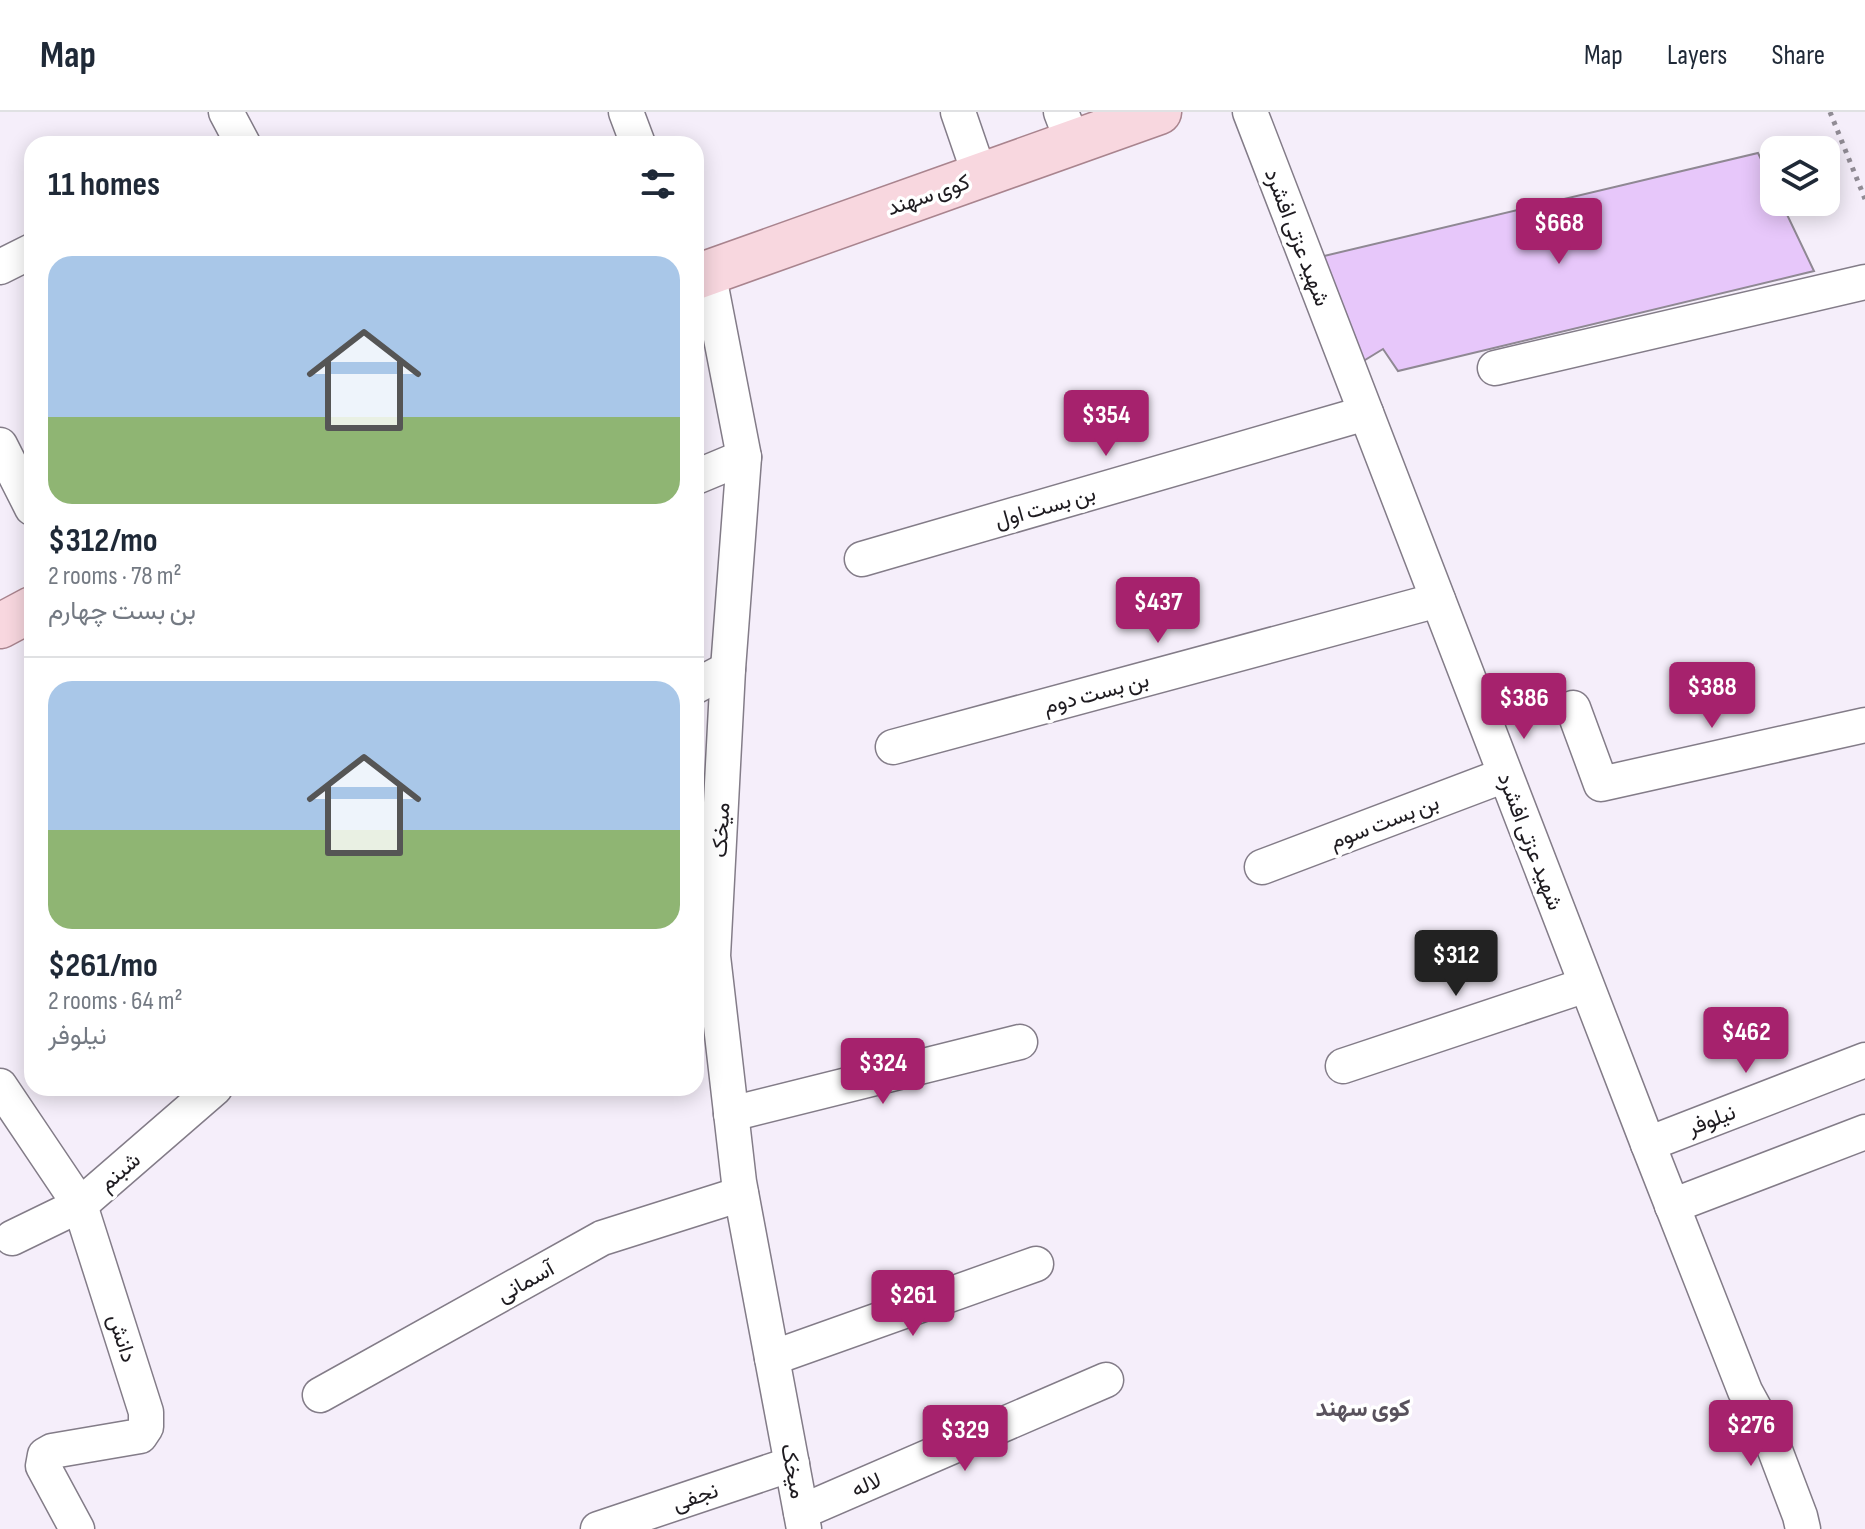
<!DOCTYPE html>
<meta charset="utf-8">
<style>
:root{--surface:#fff;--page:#f2f2f3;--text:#1f2937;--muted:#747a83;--line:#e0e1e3;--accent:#a6226d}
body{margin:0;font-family:"Sofia Sans Condensed",Vazirmatn,sans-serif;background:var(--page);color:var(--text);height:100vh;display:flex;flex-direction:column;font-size:30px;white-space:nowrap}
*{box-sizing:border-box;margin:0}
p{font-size:26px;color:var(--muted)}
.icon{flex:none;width:44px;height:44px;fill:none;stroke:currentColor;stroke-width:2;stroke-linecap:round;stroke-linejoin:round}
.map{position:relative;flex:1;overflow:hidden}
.details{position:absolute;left:24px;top:24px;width:680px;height:960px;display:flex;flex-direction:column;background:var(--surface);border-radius:24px;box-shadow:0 4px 20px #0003}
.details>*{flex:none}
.controls{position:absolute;left:1760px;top:24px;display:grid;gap:16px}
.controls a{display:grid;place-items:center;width:80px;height:80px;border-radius:16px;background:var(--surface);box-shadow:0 4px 20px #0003;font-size:40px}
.price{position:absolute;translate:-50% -68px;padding:0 18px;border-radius:8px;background:var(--accent);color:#fff;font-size:26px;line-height:52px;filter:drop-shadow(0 2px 4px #0008)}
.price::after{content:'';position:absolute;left:50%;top:48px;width:24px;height:18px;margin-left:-12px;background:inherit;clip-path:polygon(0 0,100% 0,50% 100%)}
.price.selected{background:#222;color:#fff}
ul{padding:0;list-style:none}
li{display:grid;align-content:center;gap:16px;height:424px;padding:0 24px}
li+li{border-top:2px solid var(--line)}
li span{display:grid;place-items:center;height:248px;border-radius:24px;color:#555}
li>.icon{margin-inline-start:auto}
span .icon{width:144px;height:144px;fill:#fffc;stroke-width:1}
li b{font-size:34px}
h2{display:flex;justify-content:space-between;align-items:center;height:96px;padding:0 24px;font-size:34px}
header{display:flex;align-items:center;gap:48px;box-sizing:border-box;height:112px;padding:0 40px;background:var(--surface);border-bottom:2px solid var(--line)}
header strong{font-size:38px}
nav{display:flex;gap:44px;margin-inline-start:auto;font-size:28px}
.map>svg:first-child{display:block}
</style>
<header>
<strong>Map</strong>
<nav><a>Map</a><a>Layers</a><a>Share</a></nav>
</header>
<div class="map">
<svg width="1865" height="1417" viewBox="0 0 1865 1417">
<rect width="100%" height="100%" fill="#f5eefa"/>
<!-- building -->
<path fill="#e7c7fa" stroke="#8f8893" stroke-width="2" d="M 1758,41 L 1774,74 L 1774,90 L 1781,90 L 1814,159 L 1398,259 L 1383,237 L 1347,259 L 1303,149 Z"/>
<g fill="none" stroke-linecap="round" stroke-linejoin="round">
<defs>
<g id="minor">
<path d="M 226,0 L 243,32"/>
<path d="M 626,0 L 638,32"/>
<path d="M 958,0 L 980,64"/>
<path d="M 1061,0 L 1073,31"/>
<path d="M 1250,0 L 1648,1032 L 1745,1279 L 1770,1325 L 1800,1404 L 1803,1417"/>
<path d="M 0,155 L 32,139"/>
<path d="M 708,159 L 744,345 L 728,557 L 713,844 L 739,1070 L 804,1417"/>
<path d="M 1495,256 L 1865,170"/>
<path d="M 0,333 L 32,396"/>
<path d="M 696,365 L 744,345"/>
<path d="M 862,447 L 1366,301"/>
<path d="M 696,574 L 728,557"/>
<path d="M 1573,596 L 1601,672 L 1865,613"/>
<path d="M 893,635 L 1438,488"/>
<path d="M 1262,755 L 1505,663"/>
<path d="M 1343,954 L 1586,873"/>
<path d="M 0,974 L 80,1093 L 146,1300 L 146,1315 L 140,1324 L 52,1339 L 45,1343 L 43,1354 L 77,1417"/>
<path d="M 731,1002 L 1020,930"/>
<path d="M 1648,1032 L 1865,948"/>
<path d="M 1672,1094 L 1865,1020"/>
<path d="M 12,1126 L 80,1093 L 215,976"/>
<path d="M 772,1246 L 1036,1152"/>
<path d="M 320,1283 L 602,1126 L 741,1082"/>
<path d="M 801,1400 L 1106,1268"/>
<path d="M 598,1417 L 792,1352"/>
</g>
<g id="major">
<path d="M 696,165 L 1159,0"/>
<path d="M 0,514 L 32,497"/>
</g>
</defs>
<!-- minor casing -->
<use href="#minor" stroke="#837c88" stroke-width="37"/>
<!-- major casing -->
<use href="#major" stroke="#a9848e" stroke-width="47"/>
<!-- path -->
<path stroke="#918c95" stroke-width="5" stroke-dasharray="4 6" stroke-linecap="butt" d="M 1830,0 L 1865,87"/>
<!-- minor -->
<use href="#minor" stroke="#fff" stroke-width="34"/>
<!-- major -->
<use href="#major" stroke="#f8d7df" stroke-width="44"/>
</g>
<g text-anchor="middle" stroke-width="7" stroke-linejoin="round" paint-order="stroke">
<!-- street labels -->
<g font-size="22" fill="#1e1b20" stroke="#fff">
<text transform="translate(928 82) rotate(-19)" y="8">کوی سهند</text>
<text transform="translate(1298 125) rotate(69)" y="8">شهید عزتی افشرد</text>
<text transform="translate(1045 394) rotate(-16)" y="8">بن بست اول</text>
<text transform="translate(1096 580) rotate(-15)" y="8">بن بست دوم</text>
<text transform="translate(1384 709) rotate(-21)" y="8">بن بست سوم</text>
<text transform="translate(720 718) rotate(-87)" y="8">میخک</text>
<text transform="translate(1531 729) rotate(69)" y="8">شهید عزتی افشرد</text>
<text transform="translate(1711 1007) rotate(-21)" y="8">نیلوفر</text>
<text transform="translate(119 1059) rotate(-41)" y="8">شبنم</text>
<text transform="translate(525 1169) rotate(-29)" y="8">آسمانی</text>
<text transform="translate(123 1226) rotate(72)" y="8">دانش</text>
<text transform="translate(794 1359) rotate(79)" y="8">میخک</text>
<text transform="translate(866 1372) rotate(-23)" y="8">لاله</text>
<text transform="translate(695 1384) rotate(-19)" y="8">نجفی</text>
</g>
<!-- neighbourhood labels -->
<g font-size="24" font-weight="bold" fill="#59525d" stroke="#fff">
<text x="1363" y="1304">کوی سهند</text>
</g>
</g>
</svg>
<div class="controls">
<a><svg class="icon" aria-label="layers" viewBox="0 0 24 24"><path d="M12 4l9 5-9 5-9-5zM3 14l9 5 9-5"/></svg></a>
</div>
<b class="price" style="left:1559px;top:154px">$668</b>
<b class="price" style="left:1106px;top:346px">$354</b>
<b class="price" style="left:1158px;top:533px">$437</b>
<b class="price" style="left:1712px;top:618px">$388</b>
<b class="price" style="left:1524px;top:629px">$386</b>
<b class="price selected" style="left:1456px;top:886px">$312</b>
<b class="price" style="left:1746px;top:963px">$462</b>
<b class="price" style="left:883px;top:994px">$324</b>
<b class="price" style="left:913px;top:1226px">$261</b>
<b class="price" style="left:1751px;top:1356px">$276</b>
<b class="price" style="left:965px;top:1361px">$329</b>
<section class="details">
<h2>11 homes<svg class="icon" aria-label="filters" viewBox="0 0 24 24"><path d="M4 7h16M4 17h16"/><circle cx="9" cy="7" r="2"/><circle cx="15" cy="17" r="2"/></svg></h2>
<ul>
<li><span style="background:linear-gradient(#a9c7e8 65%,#8fb573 0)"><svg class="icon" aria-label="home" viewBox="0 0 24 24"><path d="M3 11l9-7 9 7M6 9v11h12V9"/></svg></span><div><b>$312/mo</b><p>2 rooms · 78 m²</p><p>بن بست چهارم</p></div></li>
<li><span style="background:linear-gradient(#a9c7e8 60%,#8fb573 0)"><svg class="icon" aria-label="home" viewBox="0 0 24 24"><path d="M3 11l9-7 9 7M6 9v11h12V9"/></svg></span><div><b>$261/mo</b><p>2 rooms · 64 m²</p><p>نیلوفر</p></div></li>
</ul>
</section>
</div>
